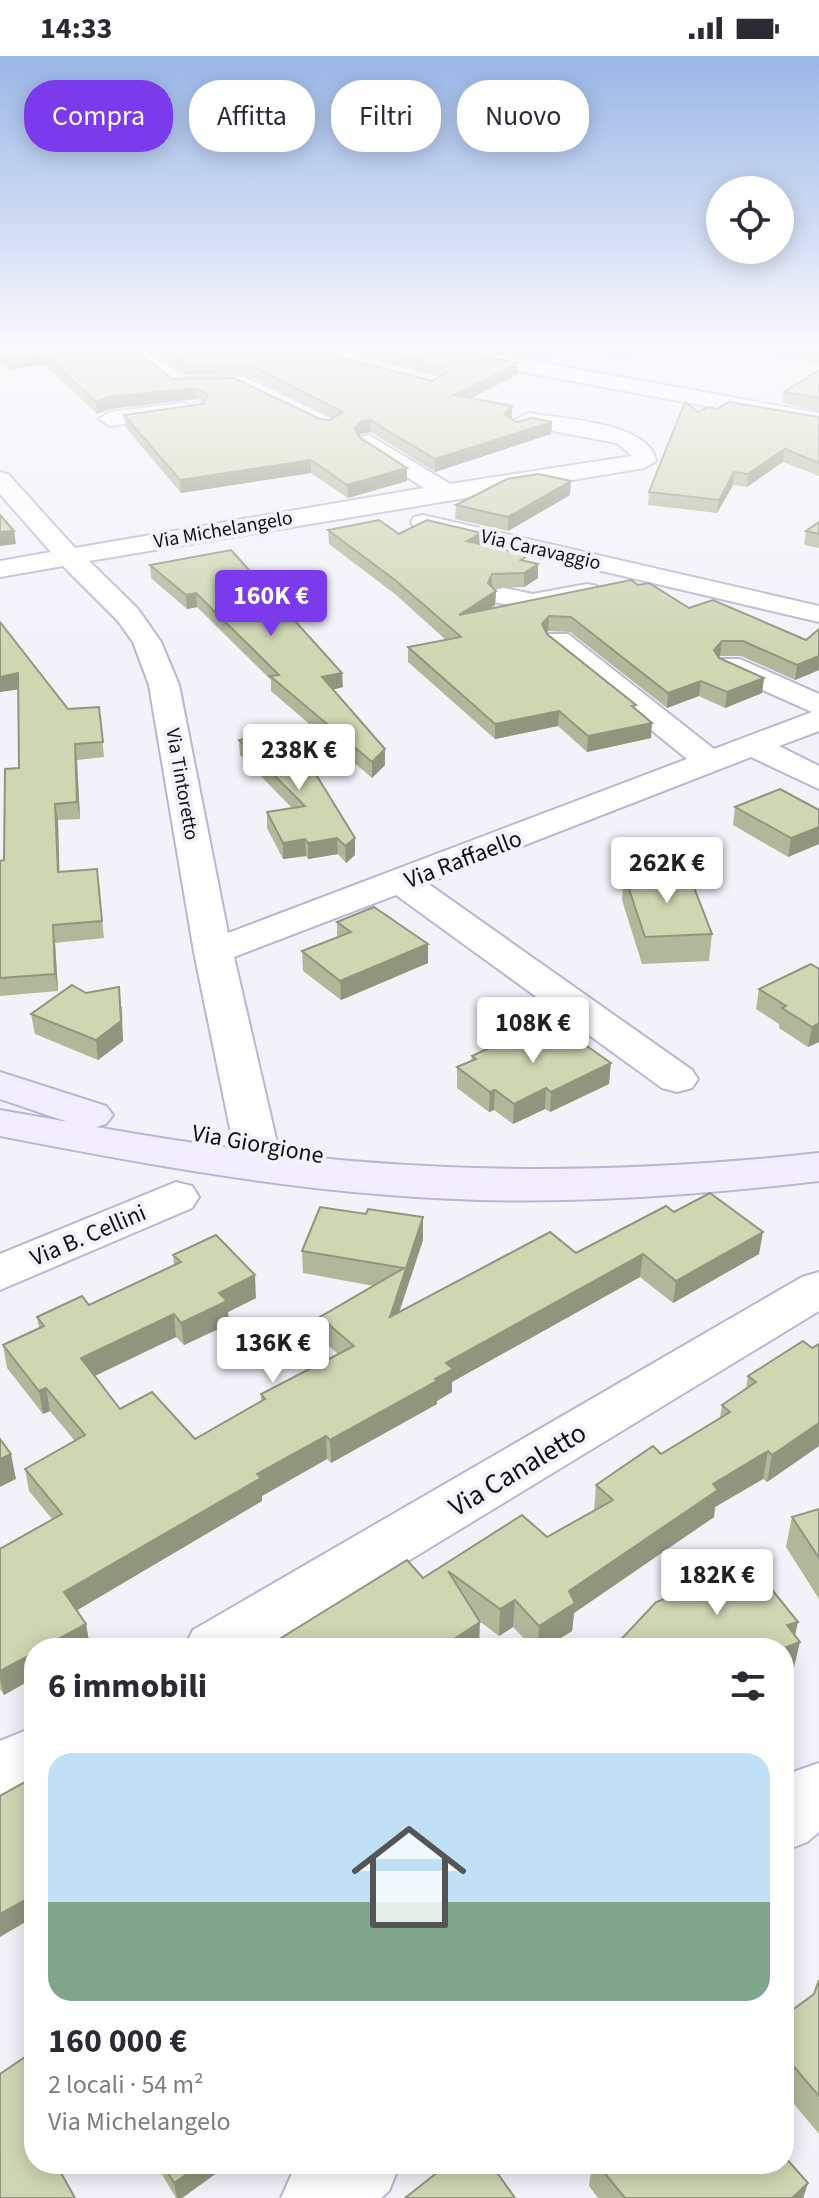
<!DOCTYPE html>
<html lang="it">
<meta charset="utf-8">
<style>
:root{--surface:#fff;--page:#f7f7f7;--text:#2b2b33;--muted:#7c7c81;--accent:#7c3aed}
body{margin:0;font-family:"Source Sans 3",sans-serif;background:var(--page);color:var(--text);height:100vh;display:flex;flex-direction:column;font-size:30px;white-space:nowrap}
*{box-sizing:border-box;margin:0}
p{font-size:26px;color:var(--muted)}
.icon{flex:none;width:44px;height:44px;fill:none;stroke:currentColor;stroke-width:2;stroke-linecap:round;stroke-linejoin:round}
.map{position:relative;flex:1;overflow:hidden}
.side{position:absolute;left:24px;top:1582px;width:770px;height:536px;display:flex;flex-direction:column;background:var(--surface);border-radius:32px;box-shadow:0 4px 20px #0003}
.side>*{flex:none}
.top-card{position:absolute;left:24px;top:24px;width:772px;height:72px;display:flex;gap:16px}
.fabs{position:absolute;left:706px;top:120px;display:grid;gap:16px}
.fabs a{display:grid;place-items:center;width:88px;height:88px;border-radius:50%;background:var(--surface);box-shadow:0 4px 20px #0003;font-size:40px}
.price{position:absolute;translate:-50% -68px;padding:0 18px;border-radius:8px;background:#fff;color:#222;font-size:26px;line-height:52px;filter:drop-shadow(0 2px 4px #0008)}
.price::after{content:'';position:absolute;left:50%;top:48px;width:24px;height:18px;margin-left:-12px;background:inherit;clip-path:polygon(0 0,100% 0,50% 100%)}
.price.active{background:var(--accent);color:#fff}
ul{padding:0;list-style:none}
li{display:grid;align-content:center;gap:16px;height:424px;padding:0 24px}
li span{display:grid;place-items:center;height:248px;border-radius:24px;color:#555}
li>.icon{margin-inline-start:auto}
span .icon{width:144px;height:144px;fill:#fffc;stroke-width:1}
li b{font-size:34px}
h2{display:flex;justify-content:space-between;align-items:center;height:96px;padding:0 24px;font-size:34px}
.chip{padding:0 28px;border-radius:32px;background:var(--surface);box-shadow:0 4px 20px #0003;font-size:28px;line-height:72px}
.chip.active{background:var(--accent);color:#fff}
.status{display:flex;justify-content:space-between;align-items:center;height:56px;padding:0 40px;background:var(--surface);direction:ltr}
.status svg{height:22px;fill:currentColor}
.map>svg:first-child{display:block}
</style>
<div class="status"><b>14:33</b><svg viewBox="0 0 49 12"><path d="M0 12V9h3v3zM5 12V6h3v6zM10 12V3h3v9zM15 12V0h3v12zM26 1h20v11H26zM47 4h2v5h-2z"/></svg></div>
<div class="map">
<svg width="819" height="2142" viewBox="0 0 819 2142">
<rect width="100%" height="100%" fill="#f3f2f9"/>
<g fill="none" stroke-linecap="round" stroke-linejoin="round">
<defs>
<g id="minor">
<path d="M 123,293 L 145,293 L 184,322 L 245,321 L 340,367 L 329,374 L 321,372 L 235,331 L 173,332 Z"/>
<path d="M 422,293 L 466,293 L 819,357 L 819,371 L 431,299 Z"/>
<path d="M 184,347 L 195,353 L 192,358 L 110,370 L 99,363 L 110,356 Z"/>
<path d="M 528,357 C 561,363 650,366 656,405 L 644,412 L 89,505 L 138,553 L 161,586 L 179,629 L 228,877 L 687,703 L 548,590 L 544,584 L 548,578 L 568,578 L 714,693 L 812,656 L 720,615 L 715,609 L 720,603 L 740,603 L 819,638 L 819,675 L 779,690 L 819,710 L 819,733 L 751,701 L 427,827 L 692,1014 L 698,1023 L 692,1032 L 677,1036 L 662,1032 L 396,839 L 234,901 L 277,1087 L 271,1097 L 255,1101 L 239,1097 L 233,1087 L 194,896 L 149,629 L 133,586 L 118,565 L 63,510 L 0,521 L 0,505 L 51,496 L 0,438 L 0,416 L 8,418 L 75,492 L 424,432 L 361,391 L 358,386 L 361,381 L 369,379 L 450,428 L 632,400 L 617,387 L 531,371 L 517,376 L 506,369 Z"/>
<path d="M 423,459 L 819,550 L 819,566 L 414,471 L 411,466 L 414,461 Z"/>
<path d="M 587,528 L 597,530 L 601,536 L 597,542 L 533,554 L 494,546 L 490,540 L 494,534 L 504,532 L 533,538 Z"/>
<path d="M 176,1126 L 192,1130 L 199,1141 L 192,1152 L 0,1234 L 0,1198 Z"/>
<path d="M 819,1216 L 819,1255 L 265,1592 L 184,1592 L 193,1574 L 802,1221 Z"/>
<path d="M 34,1671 L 34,1733 L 0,1748 L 0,1685 Z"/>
<path d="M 819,1707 L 819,1776 L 807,1786 L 784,1795 L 784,1725 L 796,1715 Z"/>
<path d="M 301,2108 L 400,2108 L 389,2135 L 381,2142 L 281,2142 L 293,2115 Z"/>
</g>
<path id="secondary" d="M 0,1016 L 106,1050 L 113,1059 L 106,1068 L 96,1071 C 346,1116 566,1125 819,1097 L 819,1125 C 676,1142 533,1151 389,1139 C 258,1129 129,1105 0,1080 L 0,1054 L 68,1066 L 0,1043 Z"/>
</defs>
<!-- minor casing -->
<use href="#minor" stroke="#bcb4d6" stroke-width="4"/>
<!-- secondary casing -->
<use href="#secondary" stroke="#bcb4d6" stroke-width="4"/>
<!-- minor -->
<use href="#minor" fill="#fff" fill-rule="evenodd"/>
<!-- secondary -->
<use href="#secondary" fill="#f2eeff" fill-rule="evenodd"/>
</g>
<!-- wall -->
<g fill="#b1b899">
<path d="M 0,293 L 134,293 L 172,323 L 320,363 L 330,364 L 333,363 L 246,318 L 185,319 L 151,293 L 307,293 L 432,325 L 440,321 L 336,293 L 445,293 L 518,318 L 470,342 L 512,362 L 516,366 L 552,366 L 551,378 L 435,416 L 371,376 L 360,378 L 359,380 L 407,425 L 348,442 L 311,417 L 181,437 L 125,371 L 124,359 L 203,347 L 196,343 L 110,353 L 97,358 L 45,309 L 9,313 L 0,306 Z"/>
<path d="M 485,293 L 566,293 L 545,304 Z"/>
<path d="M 576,293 L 646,293 L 626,303 Z"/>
<path d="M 744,293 L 819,293 L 819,308 Z"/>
<path d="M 819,314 L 819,355 L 782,347 L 784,336 Z"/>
<path d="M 717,353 L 819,361 L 819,420 L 783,406 L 747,431 L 733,429 L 717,457 L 648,449 L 649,436 L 698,356 Z"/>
<path d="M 570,439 L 508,475 L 455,463 L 456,449 Z"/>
<path d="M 819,466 L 819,492 L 804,489 L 806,475 Z"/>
<path d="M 328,474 L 399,478 L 481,477 L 481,489 L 528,506 L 538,522 L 524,531 L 493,532 L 496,535 L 495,549 L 491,552 L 638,529 L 689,552 L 806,584 L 819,573 L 819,614 L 795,624 L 741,600 L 720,600 L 719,601 L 764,622 L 762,637 L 725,652 L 699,640 L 667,652 L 570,576 L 548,575 L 546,577 L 636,654 L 651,682 L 587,696 L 558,670 L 495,683 L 408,606 L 408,591 L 446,584 L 395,538 L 329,488 Z"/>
<path d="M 231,494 L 343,631 L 333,634 L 385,709 L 372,722 L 271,635 L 271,624 L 197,551 L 187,553 L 151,522 L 150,509 Z"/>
<path d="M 0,566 L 68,653 L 99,651 L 104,701 L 77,704 L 80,763 L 58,764 L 59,816 L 97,813 L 104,882 L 55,887 L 58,935 L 0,940 L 0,805 L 4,804 L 19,712 L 18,633 L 0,636 Z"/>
<path d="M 239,684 L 355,782 L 355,799 L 346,807 L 338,798 L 308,803 L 306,800 L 283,803 L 267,772 L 267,756 L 292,752 L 240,699 Z"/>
<path d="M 735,751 L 819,754 L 819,788 L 788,801 L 733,769 Z"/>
<path d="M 624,818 L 712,878 L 709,905 L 642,908 L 622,844 Z"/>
<path d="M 337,866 L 428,907 L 341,944 L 303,915 L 302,895 L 337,881 Z"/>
<path d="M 819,913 L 819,986 L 808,991 L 779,972 L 779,968 L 756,953 L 759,933 Z"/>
<path d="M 122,950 L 123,985 L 98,1004 L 35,978 L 31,958 Z"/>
<path d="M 513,990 L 609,1028 L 550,1056 L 545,1053 L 513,1068 L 494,1054 L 489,1056 L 457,1032 L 457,1011 L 471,1005 L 472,1000 Z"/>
<path d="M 674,1156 L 759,1198 L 673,1247 L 640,1221 L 452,1326 L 452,1336 L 437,1345 L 437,1348 L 331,1407 L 327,1403 L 262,1440 L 262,1445 L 77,1554 L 86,1568 L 90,1591 L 34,1592 L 34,1622 L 4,1639 L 0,1633 L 0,1493 L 52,1463 L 29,1435 L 25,1413 L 75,1385 L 50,1355 L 43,1358 L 7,1312 L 3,1289 L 39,1272 L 37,1261 L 89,1249 L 174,1209 L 173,1199 L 256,1242 L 228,1256 L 229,1268 L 184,1289 L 176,1281 L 95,1320 L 120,1353 L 195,1383 L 261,1346 L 261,1338 L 338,1298 L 321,1283 L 320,1261 L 374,1230 L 303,1217 L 302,1195 L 366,1158 L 423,1161 L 423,1184 L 399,1256 L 576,1197 Z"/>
<path d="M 819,1288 L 819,1390 L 767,1426 L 763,1423 L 715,1451 L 714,1461 L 574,1557 L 572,1575 L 545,1592 L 533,1592 L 513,1571 L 499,1580 L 423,1522 L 547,1481 L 594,1455 L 596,1429 L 661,1398 L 720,1362 L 722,1349 L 746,1333 L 748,1320 L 812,1292 Z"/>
<path d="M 819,1453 L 819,1543 L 786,1491 L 792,1461 Z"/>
<path d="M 819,1924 L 819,2078 L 784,2036 L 784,1960 L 814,1938 Z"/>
<path d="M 156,2108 L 229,2108 L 182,2142 L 176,2142 Z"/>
<path d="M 592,2108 L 784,2108 L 808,2127 L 803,2142 L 598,2142 L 589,2130 Z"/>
</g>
<!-- shaded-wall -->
<g fill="#90967d">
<path d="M 545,293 L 566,293 L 545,304 Z"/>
<path d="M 627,293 L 646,293 L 626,303 Z"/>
<path d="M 44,298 L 45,309 L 9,313 L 7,302 Z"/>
<path d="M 518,307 L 518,318 L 454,351 L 454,339 Z"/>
<path d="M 196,332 L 196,343 L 110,353 L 97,358 L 96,346 L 108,341 Z"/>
<path d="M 512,350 L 512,362 L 503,370 L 504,358 Z"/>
<path d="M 370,364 L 371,376 L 360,378 L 355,384 L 355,372 L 360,366 Z"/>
<path d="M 552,366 L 551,378 L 435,416 L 435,403 Z"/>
<path d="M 785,393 L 783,406 L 747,431 L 748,418 Z"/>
<path d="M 311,404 L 311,417 L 181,437 L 180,424 Z"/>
<path d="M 407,412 L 407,425 L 348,442 L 347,429 Z"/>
<path d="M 734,416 L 733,429 L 717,457 L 719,444 Z"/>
<path d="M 571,425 L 570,439 L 508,475 L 508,461 Z"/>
<path d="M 14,475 L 16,488 L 0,490 L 0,476 Z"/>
<path d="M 481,477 L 481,491 L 467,485 Z"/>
<path d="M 538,508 L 538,522 L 524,531 L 524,517 Z"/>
<path d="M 492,518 L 492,532 L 496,535 L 495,549 L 458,573 L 459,559 L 488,527 Z"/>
<path d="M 196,537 L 197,551 L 187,553 L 186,539 Z"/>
<path d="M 549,560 L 548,575 L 542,582 L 542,568 Z"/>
<path d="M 722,585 L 720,600 L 712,609 L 714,594 Z"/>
<path d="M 819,600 L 819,614 L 795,624 L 797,609 Z"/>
<path d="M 18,617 L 20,633 L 0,636 L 0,621 Z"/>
<path d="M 342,617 L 343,631 L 322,636 L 322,621 Z"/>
<path d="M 764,622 L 762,637 L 725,652 L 727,636 Z"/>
<path d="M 701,625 L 699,640 L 667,652 L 668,637 Z"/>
<path d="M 559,655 L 558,670 L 495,683 L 495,668 Z"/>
<path d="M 652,667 L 651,682 L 587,696 L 588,680 Z"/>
<path d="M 75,688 L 77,704 L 80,763 L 77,746 Z"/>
<path d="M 385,693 L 385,709 L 372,722 L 372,706 Z"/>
<path d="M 55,748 L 58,764 L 60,833 L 58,816 Z"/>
<path d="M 819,771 L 819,788 L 788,801 L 791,782 Z"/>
<path d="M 337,782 L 338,798 L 308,803 L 308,787 Z"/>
<path d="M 355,782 L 355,799 L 346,807 L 345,790 Z"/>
<path d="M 305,783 L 306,800 L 283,803 L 283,787 Z"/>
<path d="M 53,869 L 55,887 L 58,935 L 55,918 Z"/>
<path d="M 428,888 L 428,907 L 341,944 L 340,925 Z"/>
<path d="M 119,931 L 123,985 L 98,1004 L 96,984 Z"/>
<path d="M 819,967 L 819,986 L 808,991 L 812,971 Z"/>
<path d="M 611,1007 L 609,1028 L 550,1056 L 551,1036 Z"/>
<path d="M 546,1032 L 545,1053 L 513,1068 L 514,1048 Z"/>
<path d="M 495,1034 L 494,1054 L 489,1056 L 490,1036 Z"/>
<path d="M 423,1161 L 423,1184 L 390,1284 L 390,1261 Z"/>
<path d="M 763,1176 L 759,1198 L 673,1247 L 676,1225 Z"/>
<path d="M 643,1198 L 640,1221 L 452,1326 L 452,1336 L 437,1345 L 437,1348 L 331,1407 L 330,1384 L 435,1323 L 446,1307 Z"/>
<path d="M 255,1219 L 256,1242 L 228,1256 L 229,1268 L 184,1289 L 181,1267 L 219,1237 Z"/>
<path d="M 174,1258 L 176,1281 L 84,1325 L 81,1302 Z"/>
<path d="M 46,1332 L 50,1355 L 43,1358 L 39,1335 Z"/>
<path d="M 819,1367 L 819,1390 L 767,1426 L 772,1399 Z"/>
<path d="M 326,1380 L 327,1403 L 262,1440 L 262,1445 L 69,1559 L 64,1536 L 257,1418 Z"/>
<path d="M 768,1395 L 763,1423 L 715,1451 L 714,1461 L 574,1557 L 572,1575 L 545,1592 L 538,1592 L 539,1570 L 569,1535 L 713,1428 Z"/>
<path d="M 11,1398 L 16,1423 L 0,1431 L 0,1403 Z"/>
<path d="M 515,1544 L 513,1571 L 499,1580 L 500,1553 Z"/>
<path d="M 480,1566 L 479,1592 L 440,1592 Z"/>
<path d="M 798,1566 L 793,1589 L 800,1586 L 793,1616 L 784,1620 L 784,1592 L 787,1569 Z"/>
<path d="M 86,1568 L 90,1591 L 88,1592 L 42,1592 Z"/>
<path d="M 34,1597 L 34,1622 L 4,1639 L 0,1622 L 0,1615 Z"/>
<path d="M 34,1839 L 34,1861 L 0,1881 L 0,1858 Z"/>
<path d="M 34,2044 L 34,2067 L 25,2050 Z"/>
<path d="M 201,2108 L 229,2108 L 182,2142 L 177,2142 L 174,2127 Z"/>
<path d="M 808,2127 L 803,2142 L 792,2142 Z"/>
</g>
<!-- building -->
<g fill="#ced6b2" stroke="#90967d" stroke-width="2">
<path d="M 0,293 L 134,293 L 172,323 L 234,322 L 320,363 L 330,364 L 343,356 L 246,307 L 184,308 L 165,293 L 307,293 L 432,325 L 446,317 L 441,310 L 378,293 L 445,293 L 518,307 L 454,339 L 512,350 L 504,358 L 516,366 L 532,362 L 552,366 L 435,403 L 370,364 L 360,366 L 355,372 L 359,381 L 407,412 L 347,429 L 311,404 L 180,424 L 124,359 L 203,348 L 208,339 L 196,332 L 108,341 L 96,346 L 44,298 L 7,302 L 0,296 Z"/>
<path d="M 804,293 L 819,293 L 819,296 Z"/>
<path d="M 819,314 L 819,342 L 784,336 Z"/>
<path d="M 685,346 L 698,356 L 708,351 L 717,353 L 729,346 L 819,361 L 819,407 L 785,393 L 748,418 L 734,416 L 719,444 L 649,436 Z"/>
<path d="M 538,418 L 571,425 L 508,461 L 456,449 L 507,423 Z"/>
<path d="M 0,459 L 14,475 L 0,476 Z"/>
<path d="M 379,464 L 399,478 L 427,464 L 481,477 L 467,485 L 529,499 L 521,504 L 538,508 L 524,517 L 492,518 L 488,527 L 496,535 L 459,559 L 631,524 L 638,529 L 649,527 L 689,552 L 713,544 L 806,584 L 819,573 L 819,600 L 797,609 L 743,585 L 722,585 L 714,594 L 719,602 L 764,622 L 727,636 L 701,625 L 668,637 L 571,561 L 549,560 L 542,568 L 547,578 L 636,649 L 632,650 L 652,667 L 588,680 L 559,655 L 495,668 L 408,591 L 461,581 L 395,524 L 328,474 Z"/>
<path d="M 819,466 L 819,478 L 806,475 Z"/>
<path d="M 231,494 L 342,617 L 322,621 L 385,693 L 372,706 L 270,620 L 279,619 L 196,537 L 186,539 L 150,509 Z"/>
<path d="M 0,566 L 68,653 L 99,651 L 103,686 L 75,688 L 77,746 L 55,748 L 58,816 L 97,813 L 102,865 L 53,869 L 55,918 L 0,922 L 0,805 L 4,804 L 5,713 L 19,712 L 18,617 L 0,621 Z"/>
<path d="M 288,673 L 355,782 L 345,790 L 337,782 L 308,787 L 305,783 L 283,787 L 267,756 L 305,750 L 239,684 Z"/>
<path d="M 780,733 L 819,754 L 819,771 L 791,782 L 735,751 Z"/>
<path d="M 688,816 L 712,878 L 645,881 L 624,818 Z"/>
<path d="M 374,851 L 428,888 L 340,925 L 302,895 L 351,876 L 337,866 Z"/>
<path d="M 811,908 L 819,913 L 819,967 L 812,971 L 782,952 L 786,950 L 759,933 Z"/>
<path d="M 72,929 L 86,937 L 119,931 L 121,965 L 96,984 L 31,958 Z"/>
<path d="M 557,969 L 611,1007 L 551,1036 L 546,1032 L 514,1048 L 495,1034 L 490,1036 L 457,1011 L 476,1003 L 472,1000 L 506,984 L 513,990 Z"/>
<path d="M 710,1137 L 763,1176 L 676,1225 L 643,1198 L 446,1307 L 453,1313 L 435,1323 L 437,1325 L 330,1384 L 326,1380 L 257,1418 L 261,1422 L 64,1536 L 86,1568 L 42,1592 L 34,1592 L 34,1597 L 0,1615 L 0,1493 L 62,1458 L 25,1413 L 85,1379 L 46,1332 L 39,1335 L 3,1289 L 44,1270 L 37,1261 L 82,1240 L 89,1249 L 181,1206 L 173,1199 L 216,1179 L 255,1219 L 219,1237 L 227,1245 L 181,1267 L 174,1258 L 81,1302 L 120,1353 L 152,1336 L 195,1383 L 265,1343 L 261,1338 L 354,1290 L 320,1261 L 404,1212 L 302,1195 L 320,1151 L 366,1158 L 368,1153 L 423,1161 L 390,1261 L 550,1176 L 576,1197 L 666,1150 L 674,1156 Z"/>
<path d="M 803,1285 L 812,1292 L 819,1288 L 819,1367 L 772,1399 L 768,1395 L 713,1428 L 718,1434 L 569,1535 L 575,1547 L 539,1570 L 515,1544 L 500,1553 L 448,1515 L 480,1566 L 440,1592 L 265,1592 L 407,1504 L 423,1522 L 522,1459 L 547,1481 L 613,1444 L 596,1429 L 653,1390 L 661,1398 L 730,1356 L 722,1349 L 756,1326 L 748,1320 Z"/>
<path d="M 0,1383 L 11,1398 L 0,1403 Z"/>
<path d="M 819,1453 L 819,1502 L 792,1461 Z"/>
<path d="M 752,1509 L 798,1566 L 787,1569 L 800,1586 L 784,1592 L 613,1592 L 656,1546 Z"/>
<path d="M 34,1721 L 34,1839 L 0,1858 L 0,1740 Z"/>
<path d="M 819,1924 L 819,2040 L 784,1999 L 784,1960 L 814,1938 Z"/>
<path d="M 34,1995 L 34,2044 L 25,2050 L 34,2067 L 34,2108 L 56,2108 L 75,2142 L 0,2142 L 0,2018 Z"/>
<path d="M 784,2100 L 808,2127 L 792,2142 L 625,2142 L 597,2108 L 784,2108 Z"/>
<path d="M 163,2108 L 201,2108 L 174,2127 Z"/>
<path d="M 448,2108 L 491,2108 L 515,2142 L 405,2142 Z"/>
</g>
<!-- sky -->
<linearGradient id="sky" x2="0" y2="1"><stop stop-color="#99b6e7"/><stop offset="0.49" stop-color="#faf9fc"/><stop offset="1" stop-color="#faf9fc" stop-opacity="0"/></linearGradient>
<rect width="819" height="593" fill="url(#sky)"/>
<g text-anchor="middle" stroke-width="8" stroke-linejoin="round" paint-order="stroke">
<!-- far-street labels -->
<g font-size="20" fill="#120f1b" stroke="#f3f2f9">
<text transform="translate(223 473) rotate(-10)" y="7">Via Michelangelo</text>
<text transform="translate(541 493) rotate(13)" y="7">Via Caravaggio</text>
<text transform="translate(183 728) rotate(80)" y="7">Via Tintoretto</text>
</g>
<!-- street labels -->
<g font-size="24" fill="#120f1b" stroke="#f3f2f9">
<text transform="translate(463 803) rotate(-21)" y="8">Via Raffaello</text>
<text transform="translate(258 1088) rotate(10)" y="8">Via Giorgione</text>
<text transform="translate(88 1179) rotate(-23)" y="8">Via B. Cellini</text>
</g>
<!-- near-street labels -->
<g font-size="28" fill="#120f1b" stroke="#f3f2f9">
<text transform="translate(517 1413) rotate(-31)" y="10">Via Canaletto</text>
</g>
</g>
</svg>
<div class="fabs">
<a><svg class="icon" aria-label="locate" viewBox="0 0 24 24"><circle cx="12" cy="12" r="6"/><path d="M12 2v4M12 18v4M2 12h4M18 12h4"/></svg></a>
</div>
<b class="price active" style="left:271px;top:582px">160K €</b>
<b class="price" style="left:299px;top:736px">238K €</b>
<b class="price" style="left:667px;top:849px">262K €</b>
<b class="price" style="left:533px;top:1009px">108K €</b>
<b class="price" style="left:273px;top:1329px">136K €</b>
<b class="price" style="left:717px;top:1561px">182K €</b>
<div class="top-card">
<a class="chip active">Compra</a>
<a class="chip">Affitta</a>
<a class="chip">Filtri</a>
<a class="chip">Nuovo</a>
</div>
<section class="side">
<h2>6 immobili<svg class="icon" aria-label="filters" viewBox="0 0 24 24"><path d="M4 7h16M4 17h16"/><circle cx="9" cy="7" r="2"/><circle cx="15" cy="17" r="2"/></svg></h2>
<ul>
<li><span style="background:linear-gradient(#bfe0f5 60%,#7fa58c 0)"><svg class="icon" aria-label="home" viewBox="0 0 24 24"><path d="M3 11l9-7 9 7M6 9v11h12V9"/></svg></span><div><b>160 000 €</b><p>2 locali · 54 m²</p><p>Via Michelangelo</p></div></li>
</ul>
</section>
</div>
